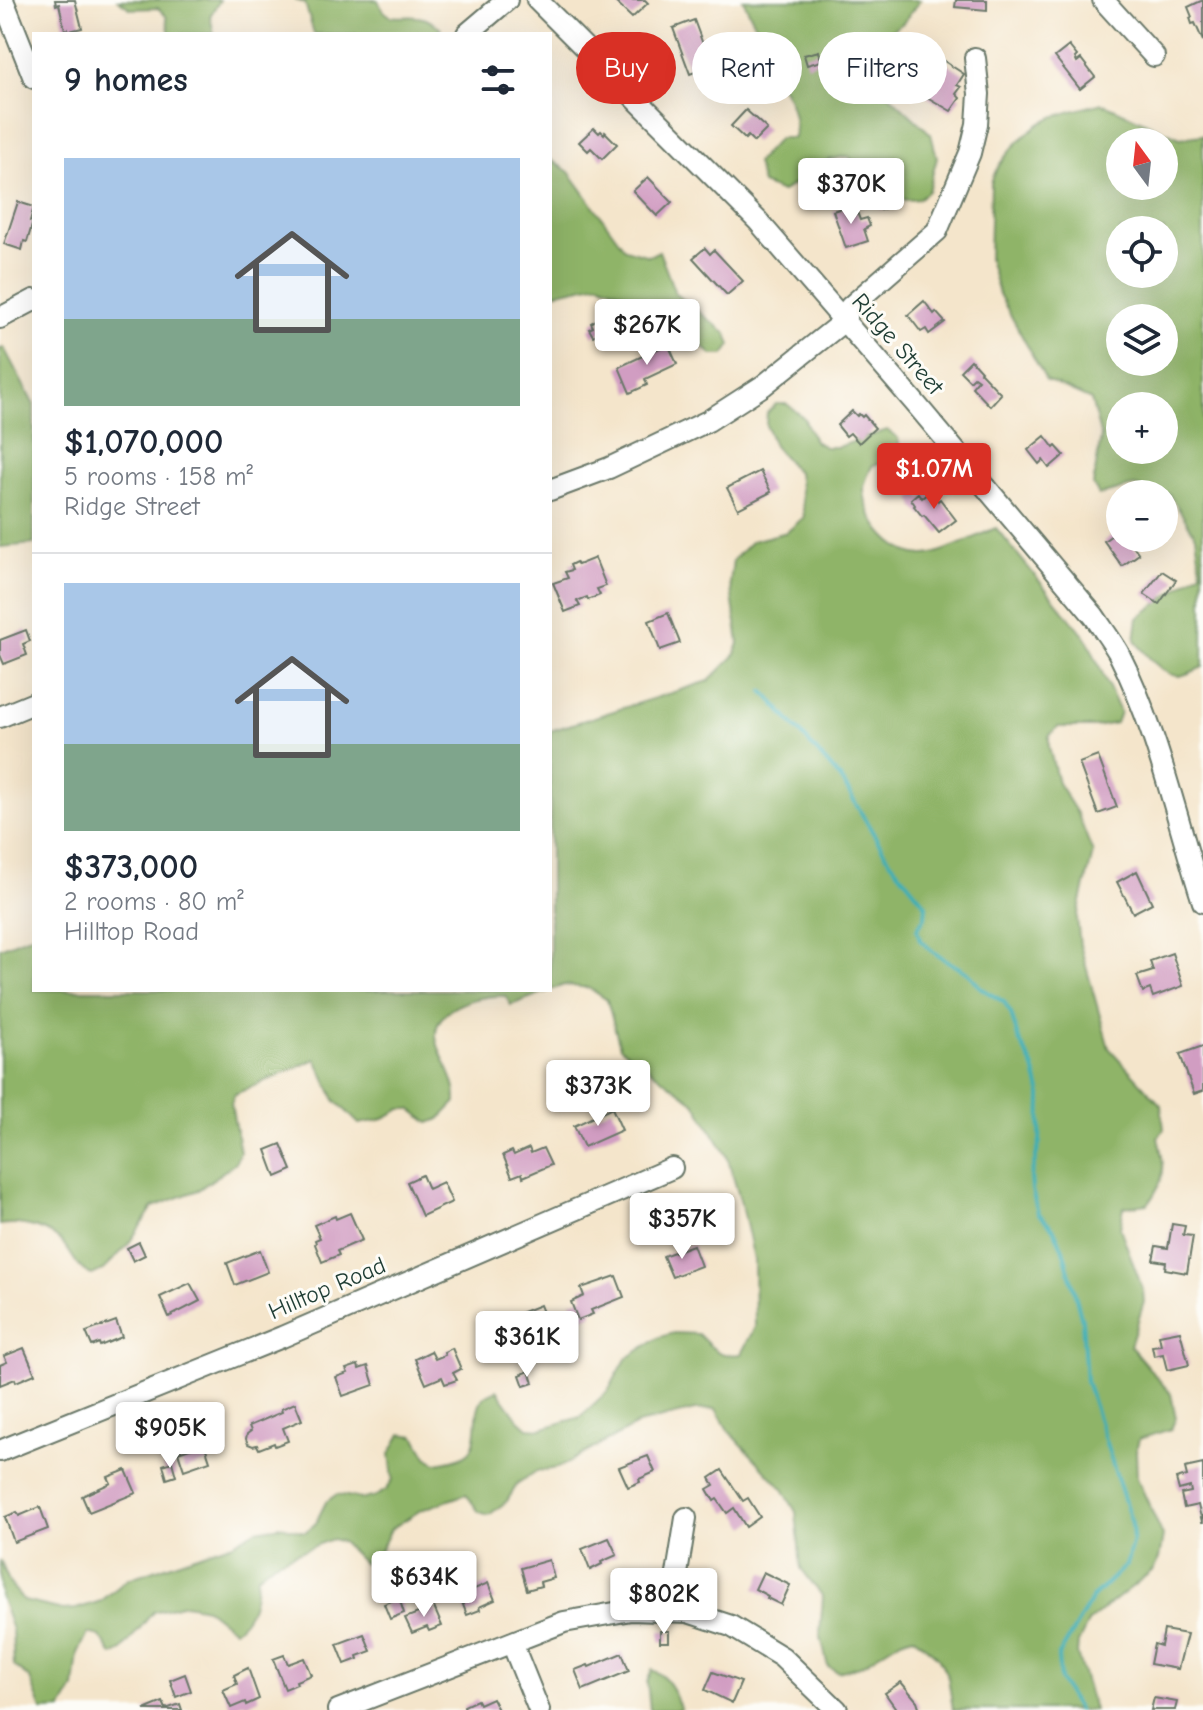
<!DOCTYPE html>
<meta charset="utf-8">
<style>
:root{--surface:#fff;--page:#f2f2f3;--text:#1f2937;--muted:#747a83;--line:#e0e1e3;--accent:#d93025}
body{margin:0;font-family:"Comic Neue",sans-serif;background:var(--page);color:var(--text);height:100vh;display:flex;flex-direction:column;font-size:30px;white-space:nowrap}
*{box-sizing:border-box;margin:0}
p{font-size:26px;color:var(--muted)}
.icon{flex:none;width:44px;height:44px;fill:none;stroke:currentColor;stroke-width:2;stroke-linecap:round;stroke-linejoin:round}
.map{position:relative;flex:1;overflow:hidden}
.panel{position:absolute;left:32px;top:32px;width:520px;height:960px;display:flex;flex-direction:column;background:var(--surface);border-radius:0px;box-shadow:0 8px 32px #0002}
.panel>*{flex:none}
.top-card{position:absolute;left:576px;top:32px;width:506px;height:72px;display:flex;gap:16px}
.needle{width:52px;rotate:345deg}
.buttons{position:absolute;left:1106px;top:128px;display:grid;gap:16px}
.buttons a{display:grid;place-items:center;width:72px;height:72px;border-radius:50%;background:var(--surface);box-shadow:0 8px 32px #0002;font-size:40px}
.price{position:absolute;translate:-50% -68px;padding:0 18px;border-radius:8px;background:#fff;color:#222;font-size:26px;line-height:52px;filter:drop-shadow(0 2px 4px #0008)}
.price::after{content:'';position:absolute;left:50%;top:48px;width:24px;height:18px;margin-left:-12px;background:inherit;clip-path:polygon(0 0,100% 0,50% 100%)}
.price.current{background:var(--accent);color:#fff}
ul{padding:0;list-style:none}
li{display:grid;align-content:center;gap:16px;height:424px;padding:0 32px}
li+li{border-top:2px solid var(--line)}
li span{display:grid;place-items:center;height:248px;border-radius:0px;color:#555}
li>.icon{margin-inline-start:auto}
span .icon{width:144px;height:144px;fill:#fffc;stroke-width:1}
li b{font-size:34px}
h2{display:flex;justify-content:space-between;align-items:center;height:96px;padding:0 32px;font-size:34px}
.chip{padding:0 28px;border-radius:36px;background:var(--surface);box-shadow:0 8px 32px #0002;font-size:28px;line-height:72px}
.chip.current{background:var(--accent);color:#fff}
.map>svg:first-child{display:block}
</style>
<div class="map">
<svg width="1203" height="1710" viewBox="0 0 1203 1710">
<rect width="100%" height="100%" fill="#fdfcf7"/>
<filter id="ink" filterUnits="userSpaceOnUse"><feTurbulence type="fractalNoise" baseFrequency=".0125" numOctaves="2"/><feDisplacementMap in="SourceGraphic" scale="16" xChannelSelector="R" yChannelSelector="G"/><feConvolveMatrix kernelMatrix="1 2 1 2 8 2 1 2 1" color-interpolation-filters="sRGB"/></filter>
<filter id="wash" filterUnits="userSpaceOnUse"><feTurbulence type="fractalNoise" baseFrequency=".006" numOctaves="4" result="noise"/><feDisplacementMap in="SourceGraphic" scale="32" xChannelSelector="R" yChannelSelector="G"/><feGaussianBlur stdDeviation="1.8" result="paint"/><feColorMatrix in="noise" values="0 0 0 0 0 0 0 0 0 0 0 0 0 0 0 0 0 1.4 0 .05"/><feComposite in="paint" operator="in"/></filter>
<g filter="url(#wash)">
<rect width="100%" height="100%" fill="#f4e5cb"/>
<!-- forest -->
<g fill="#8fb468" stroke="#57784e" stroke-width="2" fill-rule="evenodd">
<path d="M 118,0 L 220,0 L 210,16 L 214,34 L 170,34 L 166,16 L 158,8 L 131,9 Z"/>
<path d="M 295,0 L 378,0 C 388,27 403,12 423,18 C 429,19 435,25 441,28 L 440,34 L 314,34 L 305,3 Z"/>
<path d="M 743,0 L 920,0 L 903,23 L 884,35 L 873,56 L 878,79 L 886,92 L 931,134 L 937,158 L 928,191 L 918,199 L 907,200 L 887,197 L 848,156 L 828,160 L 782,192 L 762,184 L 756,163 L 779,138 L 794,138 C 797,120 791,97 779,83 L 766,81 L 745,86 C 737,65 750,52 761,35 Z"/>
<path d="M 1102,103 L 1180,138 L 1203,135 L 1203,667 C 1196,670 1186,675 1179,676 C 1164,677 1143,652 1135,640 L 1138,618 L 1201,571 L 1196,536 L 1169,494 L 1134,486 L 1099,495 L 1093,485 L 1101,437 L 1091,400 L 1046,380 L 999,294 L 989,259 L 991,184 C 996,161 1027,130 1048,119 C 1064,112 1085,108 1102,103 ZM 1120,142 L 1164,142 L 1164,186 L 1120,186 ZM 1120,230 L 1164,230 L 1164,274 L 1120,274 ZM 1120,318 L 1164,318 L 1164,362 L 1120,362 ZM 1120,406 L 1164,406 L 1164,450 L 1120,450 Z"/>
<path d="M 550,159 L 569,172 L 625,249 L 649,256 L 659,251 L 675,293 L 727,334 L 731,345 L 724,355 L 712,355 L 659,307 L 599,283 L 550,294 Z"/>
<path d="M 4,348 L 34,405 L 34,544 L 0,547 L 0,349 Z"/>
<path d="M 776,404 L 787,404 L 804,418 L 814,441 L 825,447 L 838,447 L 887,430 L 898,438 L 900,450 L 894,458 L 872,466 C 869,473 864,482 864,489 C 865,521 898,562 932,554 C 953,549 976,536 996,528 L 1087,639 L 1120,712 L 1116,723 L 1095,727 L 1058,727 L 1049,736 L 1049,747 L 1058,783 L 1078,815 L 1093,853 L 1077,918 L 1080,945 L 1109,1048 L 1161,1105 L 1164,1129 L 1158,1138 C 1166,1169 1166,1178 1148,1204 L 1124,1207 L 1120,1228 L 1143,1290 L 1144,1302 L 1130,1346 L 1171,1394 L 1176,1418 L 1171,1429 L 1139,1439 L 1136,1451 L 1137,1478 L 1163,1536 L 1159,1559 L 1153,1570 L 1089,1621 L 1078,1643 L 1077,1654 L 1094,1710 L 953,1710 L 948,1677 L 938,1657 L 913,1636 L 901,1640 L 860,1666 L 838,1672 L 828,1667 L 820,1633 L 823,1597 L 801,1568 L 796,1512 L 783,1489 L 728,1430 L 716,1409 L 695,1410 L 638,1424 L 558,1468 L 537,1471 L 518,1483 L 507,1501 L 489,1515 L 479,1512 L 466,1494 L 421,1510 L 391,1529 L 376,1559 L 364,1564 L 342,1542 L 332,1539 L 274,1562 L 257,1576 C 255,1598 253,1616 234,1630 L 206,1608 L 185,1604 L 153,1612 L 122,1650 L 112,1655 L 100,1636 L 88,1633 L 78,1653 L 74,1688 L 62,1709 L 42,1710 L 30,1679 L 14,1666 L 12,1630 L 0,1596 L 0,1560 L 10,1584 L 24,1601 L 63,1610 L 76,1609 L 101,1601 L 128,1579 L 233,1543 L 256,1530 L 281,1526 L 305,1532 L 315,1524 L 326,1502 L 337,1494 L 362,1499 L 374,1497 L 386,1490 L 393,1479 L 390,1454 L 401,1434 L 415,1436 L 427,1457 L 436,1463 C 446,1461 460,1460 468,1453 C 482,1439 471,1409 485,1396 C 486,1395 495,1391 497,1390 L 518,1419 L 528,1428 L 541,1429 L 580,1417 L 608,1391 L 626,1359 L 660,1337 L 674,1333 L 698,1334 C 714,1350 718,1357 741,1354 L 755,1327 L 754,1260 L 744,1214 L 727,1156 L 695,1103 L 620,1047 L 607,1000 L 589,988 L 564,985 L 511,1005 L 505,996 C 487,995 465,1000 450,1010 C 418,1033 450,1061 455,1089 C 456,1093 456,1098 456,1102 L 440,1119 L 429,1123 L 411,1109 L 401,1109 L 380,1120 L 359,1124 L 335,1100 L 316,1059 L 235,1094 L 231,1104 L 240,1152 L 235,1163 L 198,1190 L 153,1207 L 127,1246 L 103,1270 L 92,1275 C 78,1270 75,1259 66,1247 C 53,1229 22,1221 0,1225 L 0,948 L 34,934 L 34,990 L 550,990 L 550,731 L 709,681 L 735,655 L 739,643 L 730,583 L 733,560 L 752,541 L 787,532 L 804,517 L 798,473 L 774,446 L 766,425 L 767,413 Z"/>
<path d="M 652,1670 C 669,1677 675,1694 681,1710 L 650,1710 L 647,1682 Z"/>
</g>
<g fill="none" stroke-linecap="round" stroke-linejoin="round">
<!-- stream -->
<path stroke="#3caeb5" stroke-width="4" d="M 763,691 L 841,779 L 888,858 L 926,905 L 925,917 L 917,929 L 920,940 L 937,955 L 968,973 L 981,988 L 1004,1002 L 1011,1013 L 1018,1038 L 1034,1068 L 1041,1095 L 1040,1141 L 1031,1176 L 1032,1190 L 1038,1213 L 1053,1228 L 1063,1249 L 1082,1320 L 1086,1381 L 1132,1524 L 1133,1540 L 1126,1565 L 1093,1597 L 1058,1657 L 1060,1680 L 1078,1710"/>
</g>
<g id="blocks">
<!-- building -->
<g fill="#d19dc2">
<path d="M 55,0 L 75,0 L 82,28 L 69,31 L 68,29 L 65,30 L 59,4 L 56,5 Z"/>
<path d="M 613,0 L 645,0 L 648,3 L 632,18 Z"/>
<path d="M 956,0 L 987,0 L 987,10 L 955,7 Z"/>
<path d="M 1203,0 L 1203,41 L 1195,23 L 1192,24 L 1190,18 L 1192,17 L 1188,7 Z"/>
<path d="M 694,20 L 711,66 L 690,74 L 673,28 Z"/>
<path d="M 1069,46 L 1077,56 L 1075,58 L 1077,62 L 1081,59 L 1095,77 L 1080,89 L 1055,57 Z"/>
<path d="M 819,51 L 821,61 L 807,65 L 804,55 Z"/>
<path d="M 944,61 L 964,74 L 957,85 L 961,87 L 956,94 L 960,98 L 951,111 L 927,97 L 931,90 L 923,85 L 930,75 L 938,80 L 940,76 L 936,73 Z"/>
<path d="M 746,110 L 767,129 L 754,142 L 748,136 L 745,139 L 731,126 Z"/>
<path d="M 594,128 L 599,133 L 601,131 L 604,134 L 605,132 L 617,144 L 602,159 L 591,148 L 588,151 L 579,142 Z"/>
<path d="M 648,177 L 672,202 L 657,216 L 633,191 Z"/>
<path d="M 890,189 L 895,204 L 881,210 L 875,194 Z"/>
<path d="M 18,202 L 34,207 L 30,221 L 33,222 L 27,242 L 24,241 L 22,250 L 4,244 Z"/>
<path d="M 854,204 L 860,220 L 867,218 L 870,226 L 864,229 L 868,241 L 846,248 L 833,211 Z"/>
<path d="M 705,248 L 710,254 L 714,250 L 743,281 L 727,295 L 693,258 Z"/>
<path d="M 924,301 L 934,314 L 936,312 L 945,322 L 929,334 L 926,329 L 921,332 L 908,315 Z"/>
<path d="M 598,319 L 603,331 L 593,336 L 589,329 L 593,327 L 591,323 Z"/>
<path d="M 668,344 L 677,364 L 645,379 L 647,385 L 630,393 L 619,367 Z"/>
<path d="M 971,360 L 981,371 L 980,372 L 1001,394 L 990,406 L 972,387 L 978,380 L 974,377 L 970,381 L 960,371 Z"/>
<path d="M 852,411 L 857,416 L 859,414 L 862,417 L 864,415 L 875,428 L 859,443 L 850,433 L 846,436 L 837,425 Z"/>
<path d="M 1045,436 L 1054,448 L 1056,446 L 1064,455 L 1049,468 L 1043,460 L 1039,464 L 1028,450 Z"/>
<path d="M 760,471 L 771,492 L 738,509 L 727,488 Z"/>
<path d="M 918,493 L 922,498 L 928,493 L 933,499 L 935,497 L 938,501 L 940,499 L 956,520 L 939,533 L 924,515 L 922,516 L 914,506 L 915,505 L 911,499 Z"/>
<path d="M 1120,529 L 1120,538 L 1128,538 L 1139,554 L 1122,566 L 1104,541 Z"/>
<path d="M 595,558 L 606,586 L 597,589 L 600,595 L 588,600 L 587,597 L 577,601 L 580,606 L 565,612 L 553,583 L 568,578 L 565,572 L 572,570 L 570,565 L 576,562 L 578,565 Z"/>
<path d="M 1162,571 L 1176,580 L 1159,604 L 1144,594 Z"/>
<path d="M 668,613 L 680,643 L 660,650 L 649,621 Z"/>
<path d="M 26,630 L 30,641 L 23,644 L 27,655 L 4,664 L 0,655 L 0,640 Z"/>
<path d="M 1098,756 L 1117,807 L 1098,814 L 1079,763 Z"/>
<path d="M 1137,871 L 1152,903 L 1133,913 L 1117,882 Z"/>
<path d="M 1172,953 L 1183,986 L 1153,997 L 1150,989 L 1143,992 L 1137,976 L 1153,971 L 1150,961 Z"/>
<path d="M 1203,1046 L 1203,1091 L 1194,1094 L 1180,1054 Z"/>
<path d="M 612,1108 L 622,1130 L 584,1147 L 574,1126 Z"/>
<path d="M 281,1144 L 292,1170 L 276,1177 L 266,1150 Z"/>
<path d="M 529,1148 L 531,1153 L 543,1148 L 551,1165 L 523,1177 L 522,1173 L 512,1177 L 503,1155 L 512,1151 L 514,1155 Z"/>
<path d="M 422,1175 L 428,1189 L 443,1182 L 452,1202 L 422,1216 L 407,1182 Z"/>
<path d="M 350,1213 L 362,1240 L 337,1251 L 339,1255 L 322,1262 L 315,1244 L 316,1243 L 315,1240 L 320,1238 L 314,1225 L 335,1216 L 336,1219 Z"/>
<path d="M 1172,1224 L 1185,1226 L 1183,1235 L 1193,1236 L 1187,1273 L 1165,1269 L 1166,1262 L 1153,1260 L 1156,1246 L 1168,1248 Z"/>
<path d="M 139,1242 L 145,1255 L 133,1261 L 127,1248 Z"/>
<path d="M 693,1245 L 701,1266 L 672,1277 L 663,1256 Z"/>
<path d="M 260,1250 L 268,1272 L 235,1285 L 227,1263 Z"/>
<path d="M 616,1276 L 624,1297 L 591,1310 L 593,1314 L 578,1320 L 571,1302 L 584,1296 L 581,1288 Z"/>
<path d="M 190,1283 L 200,1301 L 169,1317 L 160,1297 Z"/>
<path d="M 540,1305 L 548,1325 L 524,1335 L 515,1315 Z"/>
<path d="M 116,1321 L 122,1337 L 100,1346 L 99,1343 L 92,1346 L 86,1332 Z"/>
<path d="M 1180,1331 L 1189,1365 L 1167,1370 L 1163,1354 L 1154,1356 L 1152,1346 L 1161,1345 L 1159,1335 Z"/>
<path d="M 510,1336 L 516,1354 L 504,1358 L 498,1340 Z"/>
<path d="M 24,1348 L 35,1374 L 16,1382 L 15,1379 L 0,1385 L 0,1365 L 7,1362 L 4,1356 Z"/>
<path d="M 452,1348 L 461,1369 L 453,1373 L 457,1380 L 445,1384 L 442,1377 L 426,1384 L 415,1359 L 431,1351 L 435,1359 L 445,1355 L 444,1352 Z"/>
<path d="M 358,1365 L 359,1369 L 368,1366 L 374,1385 L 343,1396 L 336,1377 L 348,1373 L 346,1369 Z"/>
<path d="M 529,1371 L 533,1383 L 524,1386 L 520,1375 Z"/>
<path d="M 295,1403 L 302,1420 L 283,1428 L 288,1441 L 275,1446 L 274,1443 L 259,1449 L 257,1445 L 253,1446 L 248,1444 L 246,1439 L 247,1434 L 251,1431 L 249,1426 L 282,1412 L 281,1409 Z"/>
<path d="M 204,1443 L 210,1461 L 184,1470 L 178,1452 Z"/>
<path d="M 648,1456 L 655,1472 L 639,1479 L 640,1482 L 628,1487 L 619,1467 Z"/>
<path d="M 172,1462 L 176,1476 L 167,1479 L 163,1465 Z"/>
<path d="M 1203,1464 L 1203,1522 L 1202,1522 L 1198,1505 L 1184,1508 L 1181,1494 L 1191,1492 L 1190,1487 L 1179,1490 L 1176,1479 L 1187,1476 L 1185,1468 Z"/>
<path d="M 126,1470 L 136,1493 L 89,1512 L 82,1496 L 111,1483 L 108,1477 Z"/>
<path d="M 722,1470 L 743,1501 L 748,1498 L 760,1517 L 746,1527 L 734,1508 L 727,1513 L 717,1499 L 714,1501 L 707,1489 L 714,1485 L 710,1478 Z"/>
<path d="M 40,1507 L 48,1529 L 14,1542 L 5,1517 L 17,1512 L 19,1516 Z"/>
<path d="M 609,1538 L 617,1555 L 601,1562 L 602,1564 L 590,1570 L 582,1549 Z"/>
<path d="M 549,1560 L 554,1578 L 540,1582 L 541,1586 L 527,1590 L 521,1568 Z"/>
<path d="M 763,1572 L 790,1585 L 781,1605 L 767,1598 L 768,1596 L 755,1589 Z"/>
<path d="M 466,1580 L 470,1591 L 488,1583 L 495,1600 L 479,1607 L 480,1610 L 467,1615 L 455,1584 Z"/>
<path d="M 399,1598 L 404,1613 L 390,1619 L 384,1604 Z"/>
<path d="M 426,1600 L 428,1607 L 433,1605 L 442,1626 L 429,1631 L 427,1627 L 412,1633 L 405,1618 L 421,1612 L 418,1604 Z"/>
<path d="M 1164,1630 L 1187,1634 L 1178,1669 L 1150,1664 L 1154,1644 L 1161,1646 Z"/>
<rect x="660" y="1631" width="9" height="11"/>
<path d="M 364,1634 L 371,1651 L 357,1656 L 358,1659 L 345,1664 L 337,1644 Z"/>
<path d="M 622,1653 L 629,1671 L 583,1690 L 575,1670 L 588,1665 L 589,1667 Z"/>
<path d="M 284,1655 L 288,1664 L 304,1658 L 311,1675 L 296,1681 L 297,1684 L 285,1689 L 273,1659 Z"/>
<path d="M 248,1668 L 259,1699 L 246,1705 L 245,1702 L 231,1708 L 223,1690 L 237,1684 L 234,1675 Z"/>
<path d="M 713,1672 L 741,1682 L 732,1703 L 705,1690 Z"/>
<path d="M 185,1674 L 191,1691 L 176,1697 L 170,1680 Z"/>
<path d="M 901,1682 L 917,1701 L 919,1707 L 915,1710 L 897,1710 L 885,1693 Z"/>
<path d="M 492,1698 L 498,1710 L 465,1710 L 464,1706 L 477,1700 L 479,1704 Z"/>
<path d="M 1154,1698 L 1177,1702 L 1175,1710 L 1151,1710 Z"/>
<path d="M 163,1702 L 166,1709 L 180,1704 L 182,1710 L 144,1710 Z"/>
</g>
</g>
</g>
<g filter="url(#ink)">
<use href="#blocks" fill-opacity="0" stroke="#6a7869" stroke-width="2"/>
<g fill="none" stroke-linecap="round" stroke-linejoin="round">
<defs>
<g id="minor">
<path d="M 3,0 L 34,78"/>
<path d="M 537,0 L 758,221 L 915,403 L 1094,616 C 1102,628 1111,640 1118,652 C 1158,730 1176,819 1203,902"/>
<path d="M 1103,0 L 1154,56"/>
<path d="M 467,34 L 507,0"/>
<path d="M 0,318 L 34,300"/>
<path d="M 550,490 L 609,468 L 708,421 L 764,385 L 844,321 L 850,307 L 937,231 L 970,153 L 977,124 L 979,94 L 975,58"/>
<path d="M 0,717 L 34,703"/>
<path d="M 0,1451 L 282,1337 L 672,1168"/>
<path d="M 671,1611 L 686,1518"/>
<path d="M 512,1643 L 539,1710"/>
<path d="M 338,1710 L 564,1622 L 631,1610 L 688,1612 L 731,1626 L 782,1657 L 837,1710"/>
</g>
</defs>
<!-- minor casing -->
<use href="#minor" stroke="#6a7869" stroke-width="24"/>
<!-- minor -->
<use href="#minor" stroke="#fff" stroke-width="20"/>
</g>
</g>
<g text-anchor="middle" stroke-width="6" stroke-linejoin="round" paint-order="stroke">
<!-- street labels -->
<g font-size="24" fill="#1f3d34" stroke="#fdfcf7">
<text transform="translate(898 344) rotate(49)" y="8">Ridge Street</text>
<text transform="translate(327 1288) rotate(-23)" y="8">Hilltop Road</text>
</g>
</g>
</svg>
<div class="buttons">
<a><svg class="needle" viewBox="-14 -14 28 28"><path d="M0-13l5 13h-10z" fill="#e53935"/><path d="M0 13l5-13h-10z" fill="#747a83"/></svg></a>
<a><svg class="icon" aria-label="locate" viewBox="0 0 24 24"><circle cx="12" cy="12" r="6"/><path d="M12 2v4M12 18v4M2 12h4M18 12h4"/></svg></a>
<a><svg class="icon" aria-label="layers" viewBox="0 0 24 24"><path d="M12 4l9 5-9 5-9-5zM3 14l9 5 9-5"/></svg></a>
<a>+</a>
<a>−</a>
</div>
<b class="price" style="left:851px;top:226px">$370K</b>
<b class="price" style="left:647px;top:367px">$267K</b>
<b class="price current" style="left:934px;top:511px">$1.07M</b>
<b class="price" style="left:598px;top:1128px">$373K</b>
<b class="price" style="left:682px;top:1261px">$357K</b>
<b class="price" style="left:527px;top:1379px">$361K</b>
<b class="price" style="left:170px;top:1470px">$905K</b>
<b class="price" style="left:424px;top:1619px">$634K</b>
<b class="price" style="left:664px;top:1636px">$802K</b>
<div class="top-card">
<a class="chip current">Buy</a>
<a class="chip">Rent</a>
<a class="chip">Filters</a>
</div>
<section class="panel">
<h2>9 homes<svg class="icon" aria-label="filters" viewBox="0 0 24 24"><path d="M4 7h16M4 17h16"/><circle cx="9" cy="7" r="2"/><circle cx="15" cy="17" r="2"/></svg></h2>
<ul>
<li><span style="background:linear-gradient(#a9c7e8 65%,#7fa58c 0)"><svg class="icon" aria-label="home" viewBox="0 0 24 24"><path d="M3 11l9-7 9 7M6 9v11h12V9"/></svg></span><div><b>$1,070,000</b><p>5 rooms · 158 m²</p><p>Ridge Street</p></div></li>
<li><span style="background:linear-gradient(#a9c7e8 65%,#7fa58c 0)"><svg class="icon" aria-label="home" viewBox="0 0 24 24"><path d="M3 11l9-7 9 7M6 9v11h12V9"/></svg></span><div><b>$373,000</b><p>2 rooms · 80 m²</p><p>Hilltop Road</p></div></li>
</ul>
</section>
</div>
